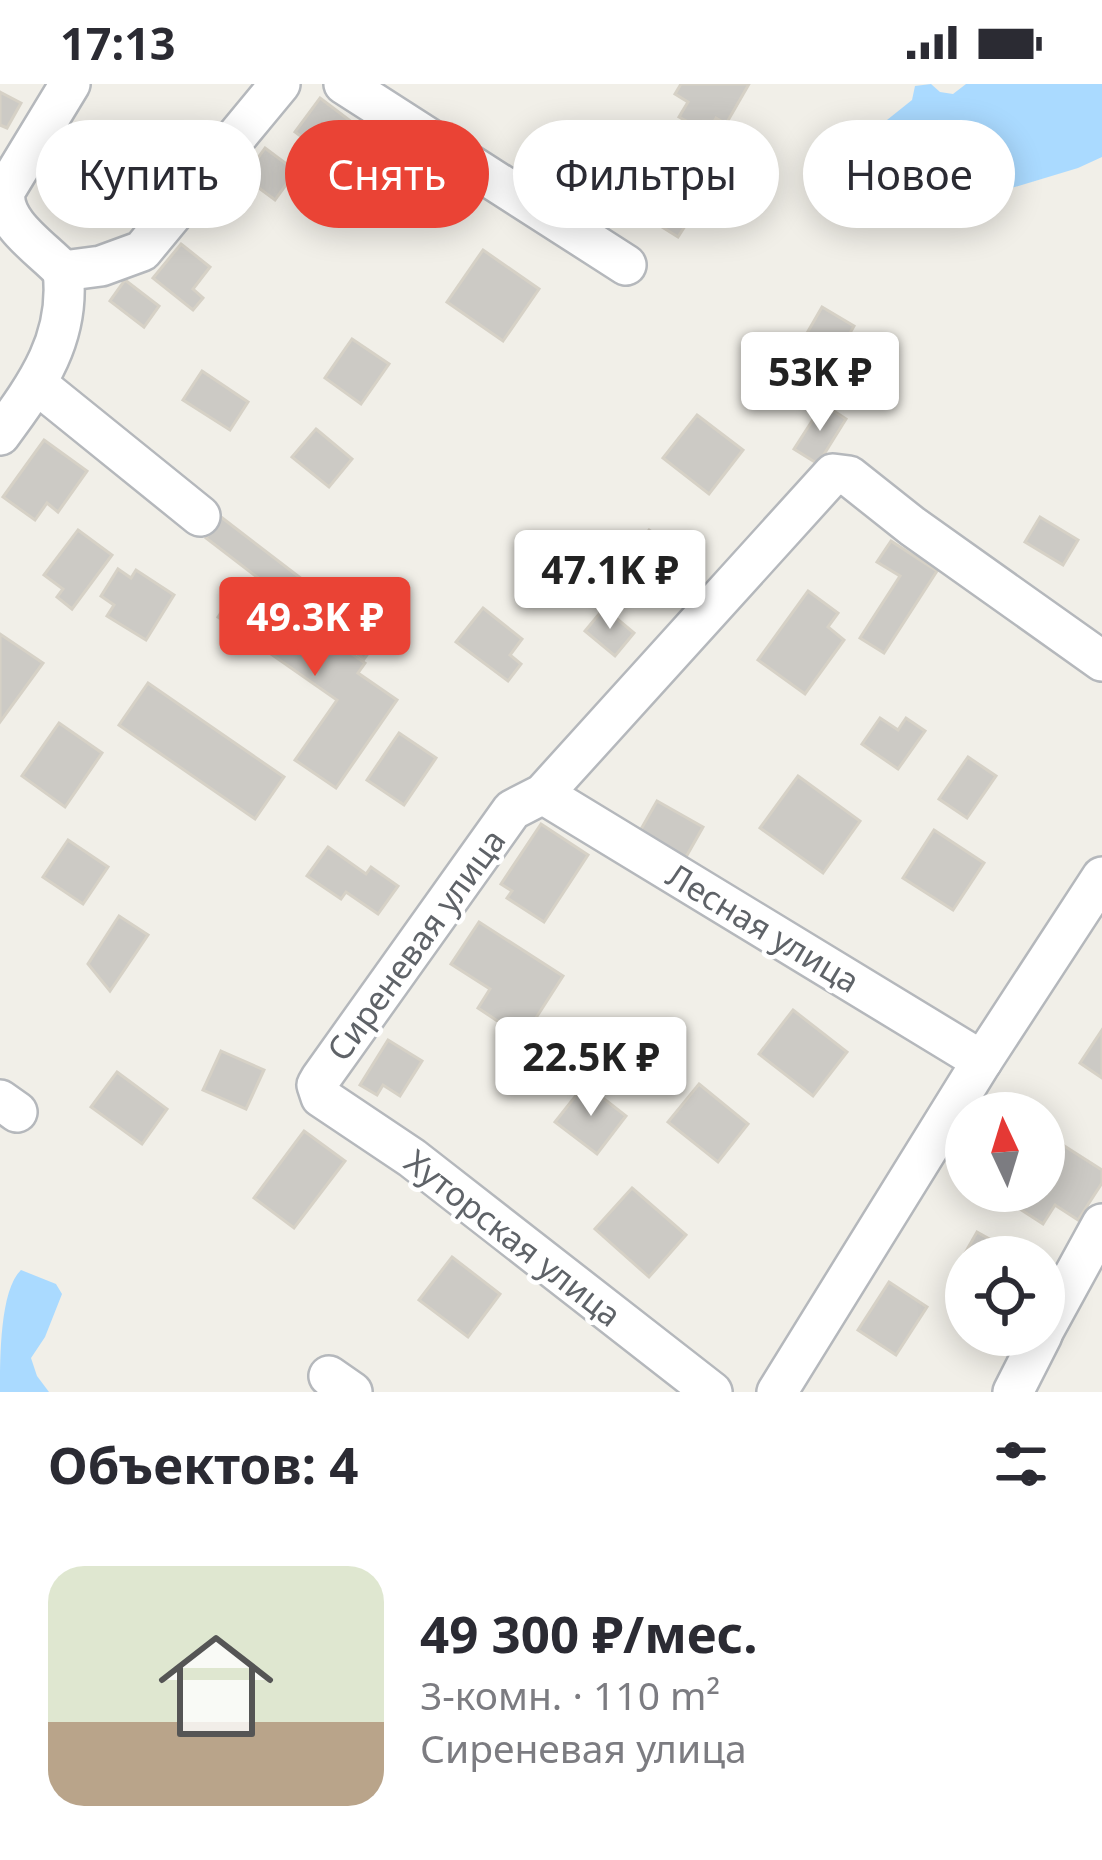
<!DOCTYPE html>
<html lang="ru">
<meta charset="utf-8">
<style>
:root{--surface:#fff;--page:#f7f7f7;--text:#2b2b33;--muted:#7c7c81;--accent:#ea4335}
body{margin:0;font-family:"Noto Sans",sans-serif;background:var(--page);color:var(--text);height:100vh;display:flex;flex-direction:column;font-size:45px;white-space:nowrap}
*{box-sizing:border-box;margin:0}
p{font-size:39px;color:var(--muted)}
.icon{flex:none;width:66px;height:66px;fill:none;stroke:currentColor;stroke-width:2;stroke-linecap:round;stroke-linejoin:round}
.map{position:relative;height:1308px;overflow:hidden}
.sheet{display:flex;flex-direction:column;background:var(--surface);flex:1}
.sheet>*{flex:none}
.guide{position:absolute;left:36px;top:36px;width:1032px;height:108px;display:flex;gap:24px}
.needle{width:78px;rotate:356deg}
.controls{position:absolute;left:945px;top:1008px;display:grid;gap:24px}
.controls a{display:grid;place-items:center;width:120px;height:120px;border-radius:50%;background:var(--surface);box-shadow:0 6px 30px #0003;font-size:60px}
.price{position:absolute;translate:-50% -102px;padding:0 27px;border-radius:12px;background:#fff;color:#222;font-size:39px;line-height:78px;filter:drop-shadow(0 3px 6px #0008)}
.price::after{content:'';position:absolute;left:50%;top:72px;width:36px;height:27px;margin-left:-18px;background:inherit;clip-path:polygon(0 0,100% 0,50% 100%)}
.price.current{background:var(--accent);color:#fff}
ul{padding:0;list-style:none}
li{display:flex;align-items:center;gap:36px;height:300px;padding:0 48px}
li span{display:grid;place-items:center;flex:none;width:336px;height:240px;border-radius:36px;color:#555}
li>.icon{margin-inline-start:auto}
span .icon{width:144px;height:144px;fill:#fffc;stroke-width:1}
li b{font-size:51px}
h2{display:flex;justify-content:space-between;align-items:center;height:144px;padding:0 48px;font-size:51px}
.pill{padding:0 42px;border-radius:54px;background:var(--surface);box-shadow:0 6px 30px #0003;font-size:42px;line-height:108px}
.pill.current{background:var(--accent);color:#fff}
.status{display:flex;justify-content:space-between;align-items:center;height:84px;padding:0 60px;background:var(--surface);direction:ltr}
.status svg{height:33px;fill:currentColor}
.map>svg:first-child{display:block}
</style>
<div class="status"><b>17:13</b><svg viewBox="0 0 49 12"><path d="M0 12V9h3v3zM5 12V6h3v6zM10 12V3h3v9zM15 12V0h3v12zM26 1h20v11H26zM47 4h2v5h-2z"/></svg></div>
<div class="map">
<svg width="1102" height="1308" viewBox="0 0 1102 1308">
<rect width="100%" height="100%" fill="#f1efe8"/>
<!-- water -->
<g fill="#aadaff">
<path d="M 931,0 L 940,8 L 953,10 L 966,0 L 1102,0 L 1102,73 L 1078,84 L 929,129 L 898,123 L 883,126 L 858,141 L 828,124 L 827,108 L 877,44 L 912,16 L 915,2 Z"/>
<path d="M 21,1186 L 56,1200 L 62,1210 L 45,1253 L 31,1274 L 37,1292 L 49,1308 L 0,1308 C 0,1273 0,1206 21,1186 Z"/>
</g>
<!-- building -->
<g fill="#cccac5" stroke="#d6d1c6" stroke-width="3">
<path d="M 681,0 L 749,0 L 726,40 L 716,34 L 708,49 L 679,33 L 688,18 L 675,10 Z"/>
<path d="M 0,8 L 21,19 L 7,44 L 0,41 Z"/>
<path d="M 320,14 L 365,48 L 350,67 L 337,57 L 326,71 L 295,48 Z"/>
<path d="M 265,64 L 296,87 L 275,116 L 244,93 Z"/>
<path d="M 638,74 L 703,114 L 678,153 L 614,113 Z"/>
<path d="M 148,75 L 169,87 L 152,115 L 137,106 L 122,132 L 70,101 L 83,79 L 108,94 L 118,76 L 140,88 Z"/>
<path d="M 181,160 L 210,183 L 193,205 L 203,214 L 193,226 L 153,194 Z"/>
<path d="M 483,166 L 539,205 L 503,257 L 447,218 Z"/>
<path d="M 125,196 L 159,222 L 144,243 L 110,217 Z"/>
<path d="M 822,223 L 854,242 L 831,282 L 799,263 Z"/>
<path d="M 352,255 L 389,280 L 361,320 L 325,294 Z"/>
<path d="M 202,287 L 248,318 L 230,346 L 183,316 Z"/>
<path d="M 823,320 L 846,335 L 818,380 L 794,365 Z"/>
<path d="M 697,331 L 743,366 L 709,410 L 663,374 Z"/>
<path d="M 316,345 L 352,375 L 329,403 L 292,373 Z"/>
<path d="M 44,356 L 87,387 L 58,428 L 47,419 L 35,436 L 3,413 Z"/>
<path d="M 221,433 L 379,554 L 364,575 L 206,454 Z"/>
<path d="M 1040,433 L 1078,456 L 1063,481 L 1025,458 Z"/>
<path d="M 78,446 L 112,471 L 72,525 L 57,513 L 63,505 L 44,491 Z"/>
<path d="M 649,446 L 669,461 L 674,454 L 690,466 L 662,505 L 626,478 Z"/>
<path d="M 891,457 L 937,487 L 884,569 L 860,554 L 900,492 L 877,478 Z"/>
<path d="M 118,485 L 131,494 L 136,486 L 174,511 L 146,556 L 107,532 L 114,521 L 101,512 Z"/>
<path d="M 244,495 L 365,579 L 358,589 L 397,616 L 336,704 L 295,676 L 337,616 L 218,533 Z"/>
<path d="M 808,507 L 838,529 L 828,543 L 844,556 L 805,610 L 758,576 Z"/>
<path d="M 483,524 L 522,555 L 510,571 L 521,580 L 508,597 L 456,558 Z"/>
<path d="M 604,524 L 634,549 L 615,572 L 585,547 Z"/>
<path d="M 0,550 L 43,579 L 0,638 Z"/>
<path d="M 148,599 L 284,693 L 255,735 L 119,641 Z"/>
<path d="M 880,634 L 898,646 L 906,634 L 925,647 L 898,685 L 862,660 Z"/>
<path d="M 59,639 L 102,669 L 65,723 L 22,692 Z"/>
<path d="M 399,649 L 436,674 L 404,721 L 367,696 Z"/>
<path d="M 968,673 L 996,692 L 967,734 L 939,715 Z"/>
<path d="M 798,692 L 860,737 L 823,789 L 760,744 Z"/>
<path d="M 657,717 L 703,743 L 682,780 L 636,754 Z"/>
<path d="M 541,740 L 588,771 L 544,838 L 507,814 L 512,807 L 501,800 Z"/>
<path d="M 934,746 L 984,779 L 953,826 L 903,794 Z"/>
<path d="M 68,756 L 108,783 L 83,820 L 43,793 Z"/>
<path d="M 328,763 L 366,790 L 371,783 L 398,802 L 378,830 L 346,808 L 341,815 L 307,792 Z"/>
<path d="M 119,832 L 148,851 L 110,907 L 88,880 Z"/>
<path d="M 479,838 L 563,892 L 523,954 L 478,924 L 490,905 L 451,880 Z"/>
<path d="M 793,926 L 847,968 L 813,1012 L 759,970 Z"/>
<path d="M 1102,946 L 1102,994 L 1080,979 Z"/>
<path d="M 388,956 L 422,977 L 400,1012 L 383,1001 L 377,1011 L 360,1001 Z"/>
<path d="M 221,967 L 264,986 L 246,1025 L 203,1006 Z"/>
<path d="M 117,988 L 167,1025 L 142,1060 L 91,1023 Z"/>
<path d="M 585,1000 L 626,1032 L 597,1070 L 555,1038 Z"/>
<path d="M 699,1000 L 748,1040 L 718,1078 L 668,1038 Z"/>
<path d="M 304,1047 L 345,1077 L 294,1144 L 254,1114 Z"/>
<path d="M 1044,1049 L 1102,1086 L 1102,1099 L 1078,1136 L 1055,1121 L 1043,1140 L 992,1107 L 1044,1107 Z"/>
<path d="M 632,1104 L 686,1151 L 649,1193 L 595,1145 Z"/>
<path d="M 977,1148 L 1018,1171 L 966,1173 L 966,1200 L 952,1192 Z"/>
<path d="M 452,1173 L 500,1210 L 468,1253 L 419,1216 Z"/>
<path d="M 889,1198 L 927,1223 L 896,1271 L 858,1246 Z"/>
</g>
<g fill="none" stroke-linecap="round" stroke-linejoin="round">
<defs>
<g id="minor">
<path d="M 344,0 L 626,181"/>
<path d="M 63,187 L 101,182 L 142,167 L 280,0"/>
<path d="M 63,187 C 43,165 0,139 5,107 L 70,0"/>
<path d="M 38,301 L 200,432"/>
<path d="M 0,351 C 38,300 71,253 63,187"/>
<path d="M 543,710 L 982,977"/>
<path d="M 0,1016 L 17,1028"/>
<path d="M 1044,1246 L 1102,1140"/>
<path d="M 329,1292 L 352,1308"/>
<path d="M 712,1308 L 412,1074 L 321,1013 L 317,1001 L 321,994 L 512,726 L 543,710 L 833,390 L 849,392 L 912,442 L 1102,577"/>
<path d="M 777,1308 L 982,977 L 1102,793"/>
<path d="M 1013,1308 L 1042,1251"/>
</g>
</defs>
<!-- minor casing -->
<use href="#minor" stroke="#b5b8bc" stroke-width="44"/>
<!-- minor -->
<use href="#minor" stroke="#fff" stroke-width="39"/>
</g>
<g text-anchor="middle" stroke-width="9" stroke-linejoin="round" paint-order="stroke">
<!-- street labels -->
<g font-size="33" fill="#5f6368" stroke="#fff">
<text transform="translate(763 844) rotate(31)" y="12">Лесная улица</text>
<text transform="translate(416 861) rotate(-54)" y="12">Сиреневая улица</text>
<text transform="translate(513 1154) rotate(38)" y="12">Хуторская улица</text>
</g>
</g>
</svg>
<div class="controls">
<a><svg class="needle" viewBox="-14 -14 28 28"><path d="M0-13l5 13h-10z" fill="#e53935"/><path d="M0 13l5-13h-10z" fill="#7c7c81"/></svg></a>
<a><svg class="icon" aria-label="locate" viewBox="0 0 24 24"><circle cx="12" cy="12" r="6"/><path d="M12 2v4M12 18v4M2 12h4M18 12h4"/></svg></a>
</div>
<b class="price" style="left:820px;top:350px">53K ₽</b>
<b class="price" style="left:610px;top:548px">47.1K ₽</b>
<b class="price current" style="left:315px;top:595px">49.3K ₽</b>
<b class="price" style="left:591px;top:1035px">22.5K ₽</b>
<div class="guide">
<a class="pill">Купить</a>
<a class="pill current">Снять</a>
<a class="pill">Фильтры</a>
<a class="pill">Новое</a>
</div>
</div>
<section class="sheet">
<h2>Объектов: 4<svg class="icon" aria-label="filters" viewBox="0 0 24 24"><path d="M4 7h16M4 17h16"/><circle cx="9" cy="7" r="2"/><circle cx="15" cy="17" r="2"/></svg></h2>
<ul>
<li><span style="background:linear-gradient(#dfe7d0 65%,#b9a48a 0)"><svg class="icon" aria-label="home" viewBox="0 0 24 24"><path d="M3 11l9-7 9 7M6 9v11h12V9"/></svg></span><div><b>49 300 ₽/мес.</b><p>3-комн. · 110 m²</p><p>Сиреневая улица</p></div></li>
</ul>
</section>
